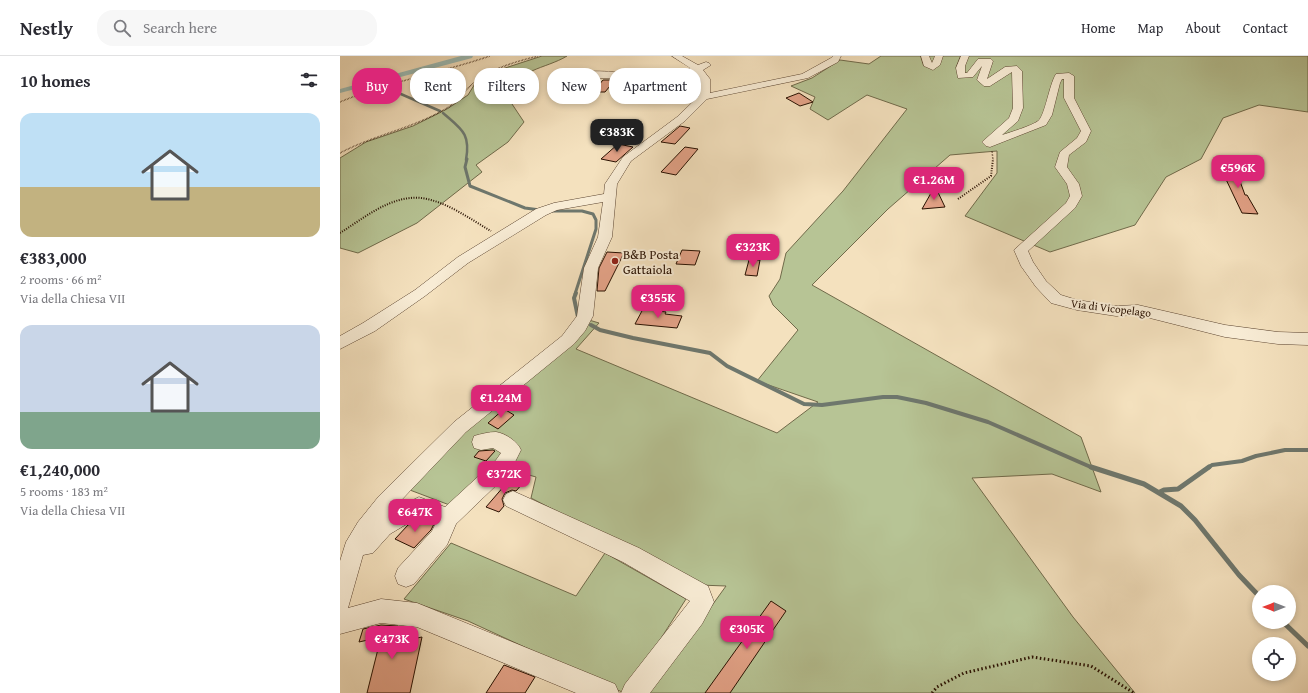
<!DOCTYPE html>
<meta charset="utf-8">
<style>
:root{--surface:#fff;--page:#f7f7f7;--text:#2b2b33;--muted:#7c7c81;--line:#e1e1e2;--accent:#db2777}
body{margin:0;font-family:"Gentium Book Plus",serif;background:var(--page);color:var(--text);height:100vh;display:flex;flex-direction:column;font-size:15px;white-space:nowrap}
*{box-sizing:border-box;margin:0}
p{font-size:13px;color:var(--muted)}
.icon{flex:none;width:22px;height:22px;fill:none;stroke:currentColor;stroke-width:2;stroke-linecap:round;stroke-linejoin:round}
.map{position:relative;flex:1;overflow:hidden}
.sheet{display:flex;flex-direction:column;background:var(--surface);width:340px}
.sheet>*{flex:none}
.guide{position:absolute;left:12px;top:12px;width:380px;height:36px;display:flex;gap:8px}
.needle{width:26px;rotate:270deg}
.tools{position:absolute;left:912px;top:529px;display:grid;gap:8px}
.tools a{display:grid;place-items:center;width:44px;height:44px;border-radius:50%;background:var(--surface);box-shadow:0 2px 6px #0003;font-size:20px}
.price{position:absolute;translate:-50% -34px;padding:0 9px;border-radius:8px;background:var(--accent);color:#fff;font-size:13px;line-height:26px;filter:drop-shadow(0 1px 2px #0008)}
.price::after{content:'';position:absolute;left:50%;top:24px;width:12px;height:9px;margin-left:-6px;background:inherit;clip-path:polygon(0 0,100% 0,50% 100%)}
.price.selected{background:#222;color:#fff}
ul{padding:0;list-style:none}
li{display:grid;align-content:center;gap:8px;height:212px;padding:0 20px}
li span{display:grid;place-items:center;height:124px;border-radius:12px;color:#555}
li>.icon{margin-inline-start:auto}
span .icon{width:72px;height:72px;fill:#fffc;stroke-width:1}
li b{font-size:17px}
h2{display:flex;justify-content:space-between;align-items:center;height:48px;padding:0 20px;font-size:17px}
.tag{padding:0 14px;border-radius:16px;background:var(--surface);box-shadow:0 2px 6px #0003;font-size:14px;line-height:36px}
.tag.selected{background:var(--accent);color:#fff}
header{display:flex;align-items:center;gap:24px;box-sizing:border-box;height:56px;padding:0 20px;background:var(--surface);border-bottom:1px solid var(--line)}
header strong{font-size:19px}
nav{display:flex;gap:22px;margin-inline-start:auto;font-size:14px}
.search{width:280px;height:36px;background:var(--page);display:flex;align-items:center;gap:10px;box-sizing:border-box;padding:0 14px;border-radius:16px;color:var(--muted);font-size:15px}
main{display:flex;flex:1;min-height:0}
.map>svg:first-child{display:block}
</style>
<header>
<strong>Nestly</strong>
<div class="search"><svg class="icon" aria-label="search" viewBox="0 0 24 24"><circle cx="10" cy="10" r="6"/><path d="M15 15l6 6"/></svg>Search here</div>
<nav><a>Home</a><a>Map</a><a>About</a><a>Contact</a></nav>
</header>
<main>
<section class="sheet">
<h2>10 homes<svg class="icon" aria-label="filters" viewBox="0 0 24 24"><path d="M4 7h16M4 17h16"/><circle cx="9" cy="7" r="2"/><circle cx="15" cy="17" r="2"/></svg></h2>
<ul>
<li><span style="background:linear-gradient(#bfe0f5 60%,#c2b280 0)"><svg class="icon" aria-label="home" viewBox="0 0 24 24"><path d="M3 11l9-7 9 7M6 9v11h12V9"/></svg></span><div><b>€383,000</b><p>2 rooms · 66 m²</p><p>Via della Chiesa VII</p></div></li>
<li><span style="background:linear-gradient(#c9d6e8 70%,#7fa58c 0)"><svg class="icon" aria-label="home" viewBox="0 0 24 24"><path d="M3 11l9-7 9 7M6 9v11h12V9"/></svg></span><div><b>€1,240,000</b><p>5 rooms · 183 m²</p><p>Via della Chiesa VII</p></div></li>
</ul>
</section>
<div class="map">
<svg width="968" height="637" viewBox="0 0 968 637">
<rect width="100%" height="100%" fill="#f4e1be"/>
<filter id="stains"><feTurbulence type="fractalNoise" baseFrequency=".005" numOctaves="4"/><feColorMatrix values="0 0 0 0 .2 0 0 0 0 .09 0 0 0 0 .02 0 0 0 .5 -.17"/></filter>
<radialGradient id="worn" r=".72"><stop offset=".6" stop-color="#630" stop-opacity="0"/><stop offset="1" stop-color="#630" stop-opacity=".3"/></radialGradient>
<!-- green -->
<g fill="#b7c495" stroke="#706a4a">
<path d="M 202,0 L 227,0 C 206,13 174,13 168,42 L 184,66 L 168,86 L 136,109 L 142,116 L 77,167 L 18,197 L 0,192 L 0,102 L 26,86 L 73,70 L 107,53 L 128,39 L 136,26 L 159,14 Z"/>
<path d="M 541,0 L 968,0 L 968,56 L 919,49 L 883,62 L 861,103 L 826,121 L 795,169 L 710,196 L 625,160 L 657,117 L 657,95 L 610,99 L 548,153 L 472,229 L 741,381 L 761,436 L 712,418 L 632,422 L 733,561 L 795,637 L 309,637 L 386,530 L 359,529 L 191,442 L 196,421 L 168,413 L 128,456 L 54,428 L 227,280 L 239,261 L 259,267 L 236,293 L 437,377 L 478,346 L 417,325 L 458,274 L 433,249 L 429,240 L 440,223 L 446,197 L 503,135 L 567,53 L 527,39 L 488,64 L 470,53 L 475,41 L 451,30 L 472,22 L 500,4 L 529,8 Z"/>
<path d="M 111,487 L 236,540 L 265,497 L 346,543 L 297,620 L 282,636 L 128,565 L 64,543 Z"/>
</g>
<g fill="none" stroke-linecap="round" stroke-linejoin="round">
<!-- stream-far3 -->
<g stroke="#6e776d" stroke-width="2.5">
<path d="M 31,27 L 40,30"/>
<path d="M 47,32 L 100,55"/>
<path d="M 103,57 C 121,73 131,77 126,104"/>
</g>
<!-- stream-far2 -->
<g stroke="#6e776d" stroke-width="3">
<path d="M 127,103 L 125,111 L 130,130 L 185,152 L 200,154"/>
<path d="M 211,155 L 242,155 L 253,158 L 256,164 L 256,173 L 235,238"/>
</g>
<!-- stream-far1 -->
<g stroke="#6e776d" stroke-width="4">
<path d="M 236,237 L 234,242 L 238,261"/>
<path d="M 251,269 L 260,274 L 293,282 L 370,297 L 387,310 L 464,348 L 482,349 L 543,341 L 557,341 L 586,347 L 648,366 L 753,412"/>
<path d="M 868,412 L 872,409 L 902,405 L 916,400 L 945,394 L 968,394"/>
</g>
<!-- stream -->
<g stroke="#6e776d" stroke-width="5">
<path d="M 751,411 L 804,428 L 841,450 L 855,464 L 899,519 L 919,540"/>
<path d="M 820,436 L 824,434 L 838,433 L 869,411"/>
<path d="M 943,566 L 968,590"/>
</g>
<!-- canal -->
<path fill="#9cbcb6" fill-rule="evenodd" d="M 121,0 L 133,0 L 132,2 L 0,37 L 0,33 Z"/>
</g>
<!-- building -->
<g fill="#e3a287" stroke="#281000">
<path d="M 263,24 L 275,24 L 265,36 L 253,36 Z"/>
<path d="M 459,37 L 473,46 L 460,50 L 446,42 Z"/>
<path d="M 340,70 L 350,72 L 335,88 L 321,86 Z"/>
<path d="M 278,88 L 293,91 L 276,106 L 261,103 Z"/>
<path d="M 345,91 L 358,93 L 336,119 L 321,116 Z"/>
<path d="M 882,105 L 893,106 L 905,139 L 907,139 L 918,158 L 902,157 L 882,115 L 885,116 Z"/>
<path d="M 595,130 L 605,151 L 582,153 Z"/>
<path d="M 342,194 L 360,195 L 355,209 L 336,208 Z"/>
<path d="M 267,196 L 284,197 L 265,235 L 257,235 L 259,212 Z"/>
<path d="M 409,204 L 420,204 L 417,220 L 405,219 Z"/>
<path d="M 303,253 L 326,256 L 325,258 L 342,260 L 337,272 L 295,268 Z"/>
<path d="M 164,353 L 174,359 L 158,373 L 148,367 Z"/>
<path d="M 153,394 L 155,395 L 146,405 L 134,401 L 139,395 Z"/>
<path d="M 171,422 L 183,427 L 176,435 L 172,434 L 165,437 L 162,443 L 164,450 L 159,456 L 146,451 Z"/>
<path d="M 80,462 L 94,468 L 91,474 L 74,492 L 55,483 L 68,469 Z"/>
<path d="M 431,545 L 446,555 L 390,637 L 365,637 Z"/>
<path d="M 41,569 L 58,570 L 57,575 L 72,583 L 82,581 L 70,637 L 27,637 L 41,581 L 19,586 L 23,573 Z"/>
<path d="M 164,609 L 195,621 L 185,637 L 146,637 Z"/>
</g>
<g fill="none" stroke-linecap="round" stroke-linejoin="round">
<defs>
<g id="minor">
<path d="M 332,0 L 342,0 L 358,9 L 366,6 L 369,7 L 371,9 L 363,14 L 370,23 L 370,37 L 462,18 L 491,2 L 493,0 L 501,0 L 498,6 L 468,22 L 367,43 L 345,65 L 291,105 L 277,128 L 272,181 L 258,212 L 253,260 L 245,275 L 234,288 L 126,376 L 51,455 L 79,441 L 105,451 L 156,404 L 161,397 L 153,392 L 141,394 L 134,392 L 132,386 L 134,380 C 141,378 149,376 156,376 C 165,377 178,386 181,394 L 170,416 L 116,468 L 107,489 L 74,528 L 66,531 L 58,528 L 55,520 L 58,512 L 92,475 L 96,467 L 80,460 L 50,478 L 33,497 L 23,499 L 8,552 L 41,543 L 77,547 L 275,628 L 279,637 L 236,637 L 77,571 L 41,567 L 0,578 L 0,505 L 6,486 L 18,466 L 39,440 L 114,366 L 222,280 L 237,260 L 244,212 L 258,181 L 263,146 L 217,154 L 206,159 L 128,207 L 85,240 L 35,275 L 0,293 L 0,280 L 23,267 L 75,234 L 118,201 L 196,153 L 214,147 L 264,138 L 265,128 L 283,101 L 337,61 L 359,40 L 361,28 L 360,23 L 355,17 L 345,25 L 295,35 L 292,34 L 288,27 L 281,23 L 241,21 L 236,18 L 241,15 C 257,16 291,12 299,29 L 339,21 L 350,12 Z"/>
<path d="M 581,0 L 589,0 L 592,7 L 595,0 L 603,0 L 600,9 L 593,14 L 584,10 Z"/>
<path d="M 621,0 L 629,0 L 625,10 L 625,17 L 627,17 L 638,3 L 651,3 L 653,5 L 647,23 L 665,11 L 677,10 L 682,15 L 683,52 L 678,65 L 662,79 C 671,76 691,70 698,65 C 705,60 709,29 716,18 L 729,17 L 734,20 L 734,42 L 751,75 L 746,86 L 729,99 L 727,111 L 739,128 L 742,140 L 735,152 L 688,195 L 693,206 L 706,225 L 721,239 L 737,244 L 776,250 L 798,249 L 885,269 L 938,276 L 968,277 L 968,289 L 938,288 L 885,281 L 798,259 L 776,260 L 737,254 L 711,247 L 696,231 L 681,210 L 674,194 L 726,147 L 730,140 L 727,128 L 715,111 L 720,96 L 737,82 L 741,75 L 724,42 L 724,23 L 722,23 L 720,27 L 712,59 L 706,69 L 650,91 L 646,90 L 642,86 L 669,62 L 673,52 L 672,16 L 650,30 L 644,30 L 637,24 L 642,10 L 633,21 L 618,22 L 616,12 Z"/>
<path d="M 173,435 L 299,492 L 368,530 L 374,546 L 362,568 L 310,637 L 281,637 L 285,628 L 350,545 L 283,506 L 166,450 L 163,444 L 166,438 Z"/>
</g>
</defs>
<!-- minor casing -->
<use href="#minor" stroke="#5b4430" stroke-width="1"/>
<!-- path-far2 -->
<g stroke="#281000" stroke-width="1.5" stroke-dasharray="0.5 1" stroke-linecap="butt">
<path d="M 0,46 C 48,26 100,17 150,0"/>
<path d="M 652,95 L 653,104"/>
<path d="M 0,97 C 34,79 74,72 107,52 C 118,46 124,34 134,27 C 152,12 175,6 198,0"/>
</g>
<!-- path-far1 -->
<g stroke="#281000" stroke-width="2" stroke-dasharray="1 1.5" stroke-linecap="butt">
<path d="M 618,143 L 651,120 L 653,103"/>
<path d="M 0,177 C 24,162 51,139 81,142 C 106,145 130,163 151,175"/>
</g>
<!-- path -->
<path stroke="#281000" stroke-width="3" stroke-dasharray="1.5 2.5" stroke-linecap="butt" d="M 592,637 L 597,631 L 624,617 L 692,601 L 751,610 L 794,637"/>
<!-- minor -->
<use href="#minor" fill="#f8ecd5" fill-rule="evenodd"/>
</g>
<!-- markers -->
<circle fill="#8f2418" stroke="#f8ecd5" stroke-width="1.5" cx="275" cy="205" r="4"/>
<g text-anchor="middle" stroke-width="4" stroke-linejoin="round" paint-order="stroke">
<!-- far-street labels -->
<g font-size="11" fill="#281000" stroke="#f8ecd5">
<text transform="translate(771 252) rotate(7)" y="4">Via di Vicopelago</text>
</g>
<!-- poi labels -->
<g font-size="13" fill="#281000" stroke="#f8ecd5" text-anchor="start">
<text x="283" y="203">B&amp;B Posta<tspan x="283" dy="15">Gattaiola</tspan></text>
</g>
</g>
<rect width="100%" height="100%" filter="url(#stains)"/>
<rect width="100%" height="100%" fill="url(#worn)"/>
</svg>
<div class="tools">
<a><svg class="needle" viewBox="-14 -14 28 28"><path d="M0-13l5 13h-10z" fill="#e53935"/><path d="M0 13l5-13h-10z" fill="#7c7c81"/></svg></a>
<a><svg class="icon" aria-label="locate" viewBox="0 0 24 24"><circle cx="12" cy="12" r="6"/><path d="M12 2v4M12 18v4M2 12h4M18 12h4"/></svg></a>
</div>
<b class="price selected" style="left:277px;top:97px">€383K</b>
<b class="price" style="left:898px;top:133px">€596K</b>
<b class="price" style="left:594px;top:145px">€1.26M</b>
<b class="price" style="left:413px;top:212px">€323K</b>
<b class="price" style="left:318px;top:263px">€355K</b>
<b class="price" style="left:161px;top:363px">€1.24M</b>
<b class="price" style="left:164px;top:439px">€372K</b>
<b class="price" style="left:75px;top:477px">€647K</b>
<b class="price" style="left:407px;top:594px">€305K</b>
<b class="price" style="left:52px;top:604px">€473K</b>
<div class="guide">
<a class="tag selected">Buy</a>
<a class="tag">Rent</a>
<a class="tag">Filters</a>
<a class="tag">New</a>
<a class="tag">Apartment</a>
</div>
</div>
</main>
